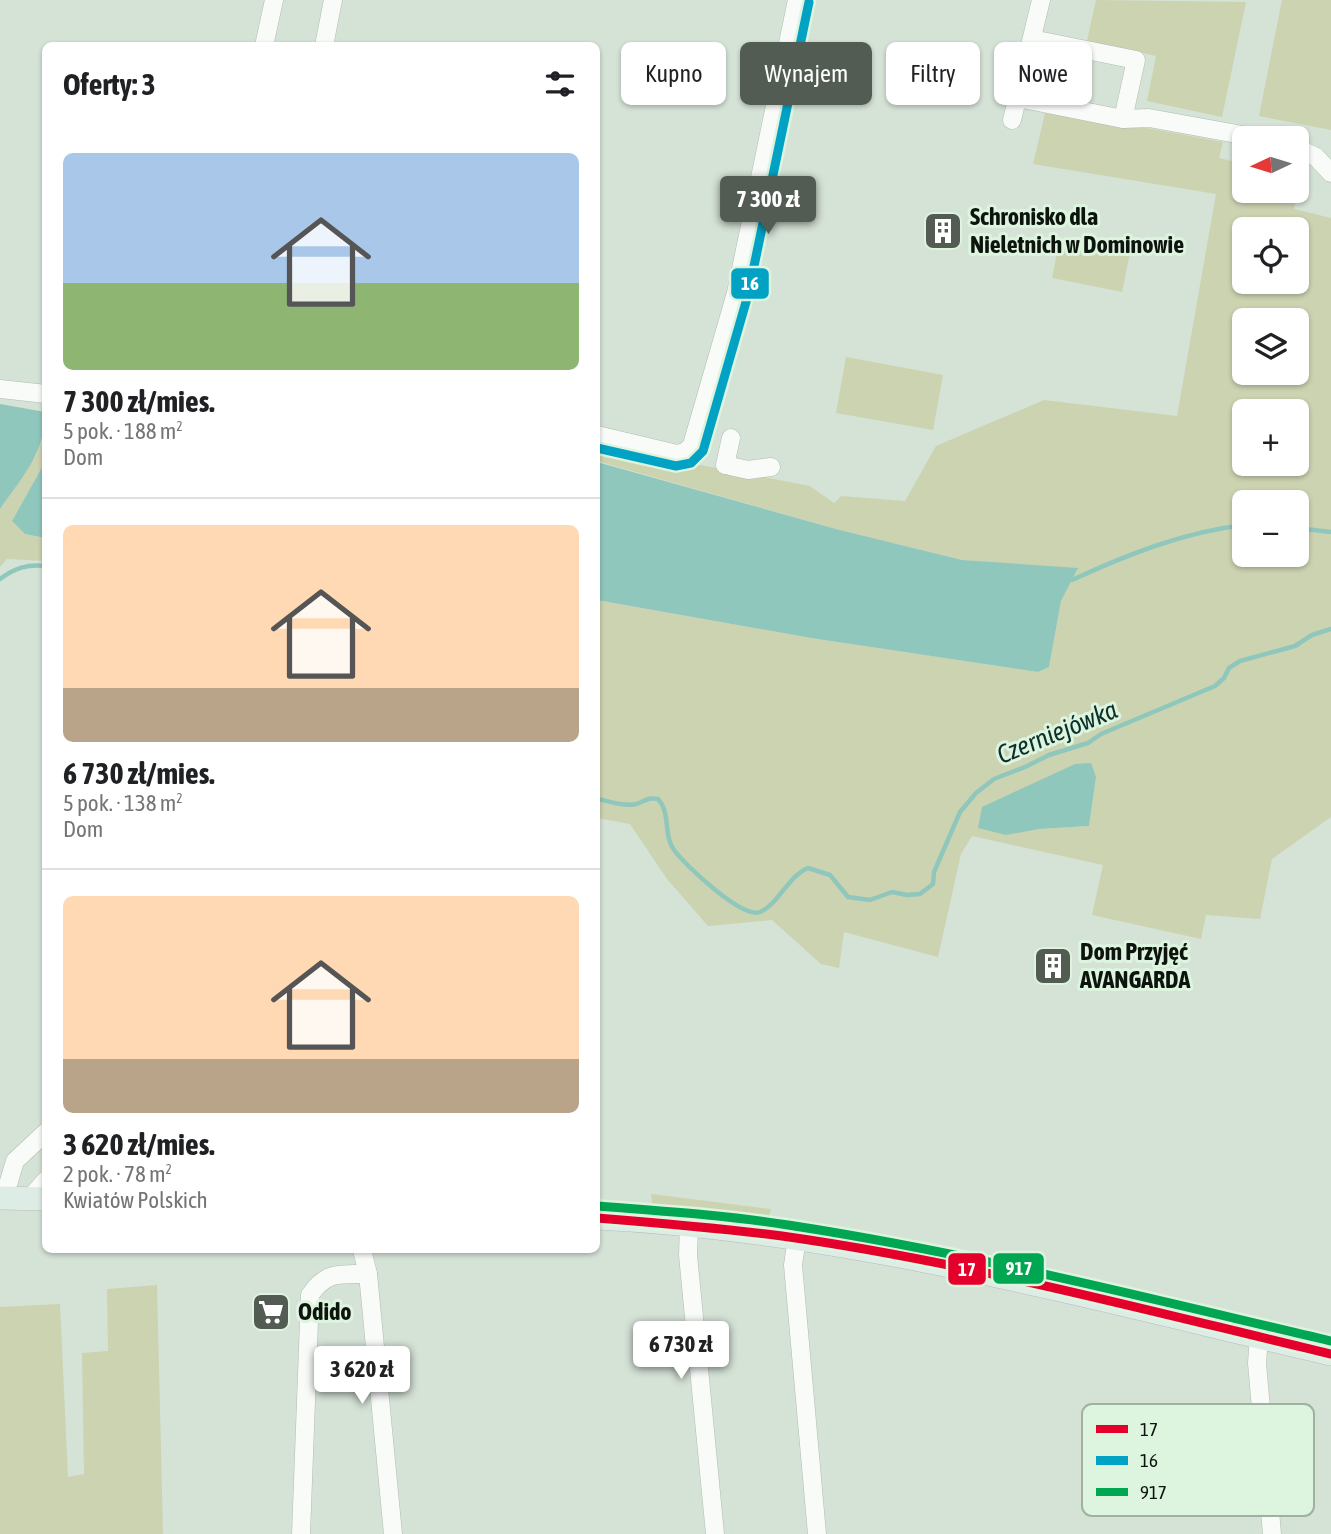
<!DOCTYPE html>
<html lang="pl">
<meta charset="utf-8">
<style>
:root{--surface:#fff;--page:#f2f2f2;--text:#202124;--muted:#757577;--line:#e0e0e0;--accent:#535c53}
body{margin:0;font-family:"Asap Condensed",sans-serif;background:var(--page);color:var(--text);height:100vh;display:flex;flex-direction:column;font-size:26px;white-space:nowrap}
*{box-sizing:border-box;margin:0}
p{font-size:23px;color:var(--muted)}
.icon{flex:none;width:38px;height:38px;fill:none;stroke:currentColor;stroke-width:2;stroke-linecap:round;stroke-linejoin:round}
.map{position:relative;flex:1;overflow:hidden}
.panel{position:absolute;left:42px;top:42px;width:558px;height:1211px;display:flex;flex-direction:column;background:var(--surface);border-radius:10px;box-shadow:0 2px 5px #0004}
.panel>*{flex:none}
.hud{position:absolute;left:621px;top:42px;width:604px;height:63px;display:flex;gap:14px}
.needle{width:46px;rotate:266deg}
.fabs{position:absolute;left:1232px;top:126px;display:grid;gap:14px}
.fabs a{display:grid;place-items:center;width:77px;height:77px;border-radius:10px;background:var(--surface);box-shadow:0 2px 5px #0004;font-size:35px}
.price{position:absolute;translate:-50% -60px;padding:0 16px;border-radius:7px;background:#fff;color:#222;font-size:23px;line-height:46px;filter:drop-shadow(0 2px 4px #0008)}
.price::after{content:'';position:absolute;left:50%;top:42px;width:21px;height:16px;margin-left:-10px;background:inherit;clip-path:polygon(0 0,100% 0,50% 100%)}
.price.active{background:var(--accent);color:#fff}
ul{padding:0;list-style:none}
li{display:grid;align-content:center;gap:14px;height:371px;padding:0 21px}
li+li{border-top:2px solid var(--line)}
li span{display:grid;place-items:center;height:217px;border-radius:10px;color:#555}
li>.icon{margin-inline-start:auto}
span .icon{width:126px;height:126px;fill:#fffc;stroke-width:1}
li b{font-size:30px}
h2{display:flex;justify-content:space-between;align-items:center;height:84px;padding:0 21px;font-size:30px}
.chip{padding:0 24px;border-radius:10px;background:var(--surface);box-shadow:0 2px 5px #0004;font-size:24px;line-height:63px}
.chip.active{background:var(--accent);color:#fff}
.map>svg:first-child{display:block}
</style>
<div class="map">
<svg width="1331" height="1534" viewBox="0 0 1331 1534">
<rect width="100%" height="100%" fill="#d5e2d6"/>
<!-- green -->
<g fill="#ccd3b1" fill-rule="evenodd">
<path d="M 1096,0 L 1246,2 L 1222,117 L 1147,101 L 1156,56 L 1087,41 Z"/>
<path d="M 1282,0 L 1331,0 L 1331,130 L 1259,116 Z"/>
<path d="M 1046,109 L 1116,126 L 1147,128 L 1223,142 L 1219,158 L 1244,164 L 1244,191 L 1297,191 L 1297,174 L 1300,175 L 1294,209 L 1331,218 L 1331,817 L 1272,859 L 1260,919 L 1206,915 L 1201,939 L 1092,915 L 1103,865 L 972,836 L 961,854 L 938,957 L 844,932 L 839,968 L 821,964 L 772,920 L 708,926 L 667,879 L 630,824 L 597,818 L 597,600 L 811,638 L 1038,672 L 1049,667 L 1061,601 L 1077,569 L 962,560 L 836,529 L 597,461 L 597,445 L 810,486 L 834,503 L 841,496 L 905,501 L 936,446 L 1044,400 L 1177,416 L 1216,194 L 1033,164 ZM 1244,229 L 1297,229 L 1297,282 L 1244,282 ZM 1244,320 L 1297,320 L 1297,373 L 1244,373 ZM 1244,411 L 1297,411 L 1297,464 L 1244,464 ZM 1244,502 L 1297,502 L 1297,555 L 1244,555 ZM 1096,777 L 1089,826 L 1039,829 Z"/>
<path d="M 1060,239 L 1130,253 L 1122,292 L 1052,278 Z"/>
<path d="M 846,357 L 943,375 L 933,430 L 836,413 Z"/>
<path d="M 45,432 L 45,462 L 12,521 L 25,534 L 45,538 L 45,561 L 7,559 L 0,567 L 0,509 L 36,455 Z"/>
<path d="M 651,1194 L 771,1209 L 769,1217 L 759,1220 L 657,1209 L 652,1204 Z"/>
<path d="M 157,1285 L 163,1534 L 0,1534 L 0,1307 L 60,1304 L 68,1477 L 84,1474 L 82,1353 L 108,1351 L 107,1289 Z"/>
</g>
<!-- water -->
<g fill="#90c7bc">
<path d="M 0,404 L 45,412 C 46,452 22,477 0,509 Z"/>
<path d="M 45,462 L 45,538 L 25,534 L 12,521 Z"/>
<path d="M 597,462 L 836,529 L 962,560 L 1078,568 L 1061,601 L 1049,667 L 1038,672 L 811,638 L 597,600 Z"/>
<path d="M 1091,763 L 1096,777 L 1089,826 L 1039,829 L 1006,835 L 978,828 L 982,807 L 1075,764 Z"/>
</g>
<g fill="none" stroke-linecap="round" stroke-linejoin="round">
<!-- stream -->
<g stroke="#90c7bc" stroke-width="4.5">
<path d="M 1297,528 L 1331,532"/>
<path d="M 0,579 C 15,568 27,564 46,566"/>
<path d="M 1072,580 C 1126,555 1184,532 1244,525"/>
<path d="M 597,799 C 609,801 624,807 636,804 C 646,801 647,797 658,799 C 671,813 663,835 674,850 C 685,865 742,919 760,912 C 779,904 787,877 808,868 L 830,875 L 848,897 L 870,900 L 892,892 L 907,895 L 920,894 L 933,884 L 934,872 L 960,812 L 976,793 L 994,779 L 1025,767 L 1049,755 L 1088,743 L 1101,734 L 1215,686 L 1224,678 L 1229,668 L 1240,661 L 1295,646 L 1312,635 L 1331,629"/>
</g>
<defs>
<g id="minor">
<path d="M 1032,39 L 1136,60 L 1123,119"/>
<path d="M 264,46 L 274,0"/>
<path d="M 324,46 L 333,0"/>
<path d="M 1018,98 L 1123,119 L 1149,118 L 1259,138"/>
<path d="M 1012,120 L 1041,0"/>
<path d="M 1297,148 L 1316,157 L 1331,173"/>
<path d="M 0,389 L 46,394"/>
<path d="M 597,435 L 677,454 L 685,452 L 692,445 L 736,293 L 797,0"/>
<path d="M 725,465 L 731,438"/>
<path d="M 730,466 L 748,470 L 771,467"/>
<path d="M 4,1198 L 15,1161 L 46,1132"/>
<path d="M 29,1199 L 46,1180"/>
<path d="M 689,1226 L 688,1255 L 715,1534"/>
<path d="M 797,1238 L 793,1265 L 817,1534"/>
<path d="M 362,1250 L 368,1274 L 393,1534"/>
<path d="M 1259,1337 L 1257,1363 L 1272,1534"/>
<path d="M 328,1372 L 378,1366"/>
<path d="M 301,1534 L 310,1295 C 326,1271 341,1274 368,1274"/>
</g>
<g id="major">
<path d="M 0,1198 L 46,1199"/>
<path d="M 597,1218 C 846,1230 1089,1298 1331,1354"/>
</g>
</defs>
<!-- minor casing -->
<use href="#minor" stroke="#b2bdb3" stroke-width="19"/>
<!-- major casing -->
<use href="#major" stroke="#b6bdb7" stroke-width="24"/>
<!-- minor -->
<use href="#minor" stroke="#f9fbf9" stroke-width="18"/>
<!-- major -->
<use href="#major" stroke="#deece6" stroke-width="23"/>
<defs>
<path id="bus-1" d="M 597,1218 C 659,1223 720,1228 782,1236 C 967,1262 1149,1311 1331,1354"/>
<path id="bus-2" d="M 597,448 L 676,466 L 691,463 L 703,451 L 748,295 L 809,2"/>
<path id="bus-3" d="M 598,1206 C 661,1211 725,1215 788,1225 C 971,1253 1151,1299 1331,1341"/>
</defs>
<!-- bus-1 casing -->
<use href="#bus-1" stroke="#ddf4df" stroke-width="14"/>
<!-- bus-2 casing -->
<use href="#bus-2" stroke="#ddf4df" stroke-width="14"/>
<!-- bus-3 casing -->
<use href="#bus-3" stroke="#ddf4df" stroke-width="14"/>
<!-- bus-1 -->
<use href="#bus-1" stroke="#e4002b" stroke-width="9"/>
<!-- bus-2 -->
<use href="#bus-2" stroke="#01a2c4" stroke-width="9"/>
<!-- bus-3 -->
<use href="#bus-3" stroke="#00a651" stroke-width="9"/>
</g>
<!-- icons -->
<defs>
<symbol id="building-square" viewBox="-11 -11 22 22"><rect x="-9" y="-9" width="18" height="18" rx="4" fill="#535c53" stroke="#ddf4df"/><path d="M-4-6H4V6H1V3H-1V6H-4ZM-2.5-4.3h1.7v1.8h-1.7ZM.8-4.3h1.7v1.8H.8ZM-2.5-1h1.7V.8h-1.7ZM.8-1h1.7V.8H.8Z" fill="#fff"/></symbol>
<symbol id="supermarket-square" viewBox="-11 -11 22 22"><rect x="-9" y="-9" width="18" height="18" rx="4" fill="#535c53" stroke="#ddf4df"/><path d="M-6-5.5h2.5l.6 2H6L4.5 2H-2.5L-4.4-4H-6ZM-1.5 3.2a1.3 1.3 0 1 0 .1 0ZM3 3.2a1.3 1.3 0 1 0 .1 0Z" fill="#fff"/></symbol>
</defs>
<g fill-rule="evenodd">
<use href="#building-square" x="921" y="209" width="44" height="44"/>
<use href="#building-square" x="1031" y="944" width="44" height="44"/>
<use href="#supermarket-square" x="249" y="1290" width="44" height="44"/>
</g>
<g text-anchor="middle" stroke-width="6" stroke-linejoin="round" paint-order="stroke">
<!-- poi labels -->
<g font-size="24" font-weight="bold" fill="#0d140d" stroke="#ddf4df" text-anchor="start">
<text x="970" y="225">Schronisko dla<tspan x="970" dy="28">Nieletnich w Dominowie</tspan></text>
<text x="1080" y="960">Dom Przyjęć<tspan x="1080" dy="28">AVANGARDA</tspan></text>
<text x="298" y="1320">Odido</text>
</g>
<!-- water labels -->
<g font-size="26" font-style="italic" fill="#0b302b" stroke="#ddf4df">
<text transform="translate(1057 732) rotate(-22)" y="9">Czerniejówka</text>
</g>
</g>
<!-- legend -->
<rect x="1082" y="1404" width="232" height="112" rx="10" fill="#ddf4df" stroke="#9fb1a0" stroke-width="2"/>
<rect x="1096" y="1425" width="32" height="8" fill="#e4002b"/>
<rect x="1096" y="1456" width="32" height="9" fill="#01a2c4"/>
<rect x="1096" y="1488" width="32" height="8" fill="#00a651"/>
<g font-size="19" fill="#0d140d">
<text x="1140" y="1436">17</text>
<text x="1140" y="1467">16</text>
<text x="1140" y="1499">917</text>
</g>
<g stroke="#ddf4df" stroke-width="2.5">
<rect x="730" y="267" width="40" height="33" rx="7" fill="#01a2c4"/>
<rect x="992" y="1252" width="53" height="33" rx="7" fill="#00a651"/>
<rect x="947" y="1252" width="40" height="34" rx="7" fill="#e4002b"/>
</g>
<g font-size="19" text-anchor="middle" font-weight="bold" fill="#fff">
<text x="750" y="290">16</text>
<text x="1019" y="1275">917</text>
<text x="967" y="1276">17</text>
</g>
</svg>
<div class="fabs">
<a><svg class="needle" viewBox="-14 -14 28 28"><path d="M0-13l5 13h-10z" fill="#e53935"/><path d="M0 13l5-13h-10z" fill="#757577"/></svg></a>
<a><svg class="icon" aria-label="locate" viewBox="0 0 24 24"><circle cx="12" cy="12" r="6"/><path d="M12 2v4M12 18v4M2 12h4M18 12h4"/></svg></a>
<a><svg class="icon" aria-label="layers" viewBox="0 0 24 24"><path d="M12 4l9 5-9 5-9-5zM3 14l9 5 9-5"/></svg></a>
<a>+</a>
<a>−</a>
</div>
<b class="price active" style="left:768px;top:236px">7 300 zł</b>
<b class="price" style="left:681px;top:1381px">6 730 zł</b>
<b class="price" style="left:362px;top:1406px">3 620 zł</b>
<div class="hud">
<a class="chip">Kupno</a>
<a class="chip active">Wynajem</a>
<a class="chip">Filtry</a>
<a class="chip">Nowe</a>
</div>
<section class="panel">
<h2>Oferty: 3<svg class="icon" aria-label="filters" viewBox="0 0 24 24"><path d="M4 7h16M4 17h16"/><circle cx="9" cy="7" r="2"/><circle cx="15" cy="17" r="2"/></svg></h2>
<ul>
<li><span style="background:linear-gradient(#a9c7e8 60%,#8fb573 0)"><svg class="icon" aria-label="home" viewBox="0 0 24 24"><path d="M3 11l9-7 9 7M6 9v11h12V9"/></svg></span><div><b>7 300 zł/mies.</b><p>5 pok. · 188 m²</p><p>Dom</p></div></li>
<li><span style="background:linear-gradient(#ffd9b3 75%,#b9a48a 0)"><svg class="icon" aria-label="home" viewBox="0 0 24 24"><path d="M3 11l9-7 9 7M6 9v11h12V9"/></svg></span><div><b>6 730 zł/mies.</b><p>5 pok. · 138 m²</p><p>Dom</p></div></li>
<li><span style="background:linear-gradient(#ffd9b3 75%,#b9a48a 0)"><svg class="icon" aria-label="home" viewBox="0 0 24 24"><path d="M3 11l9-7 9 7M6 9v11h12V9"/></svg></span><div><b>3 620 zł/mies.</b><p>2 pok. · 78 m²</p><p>Kwiatów Polskich</p></div></li>
</ul>
</section>
</div>
